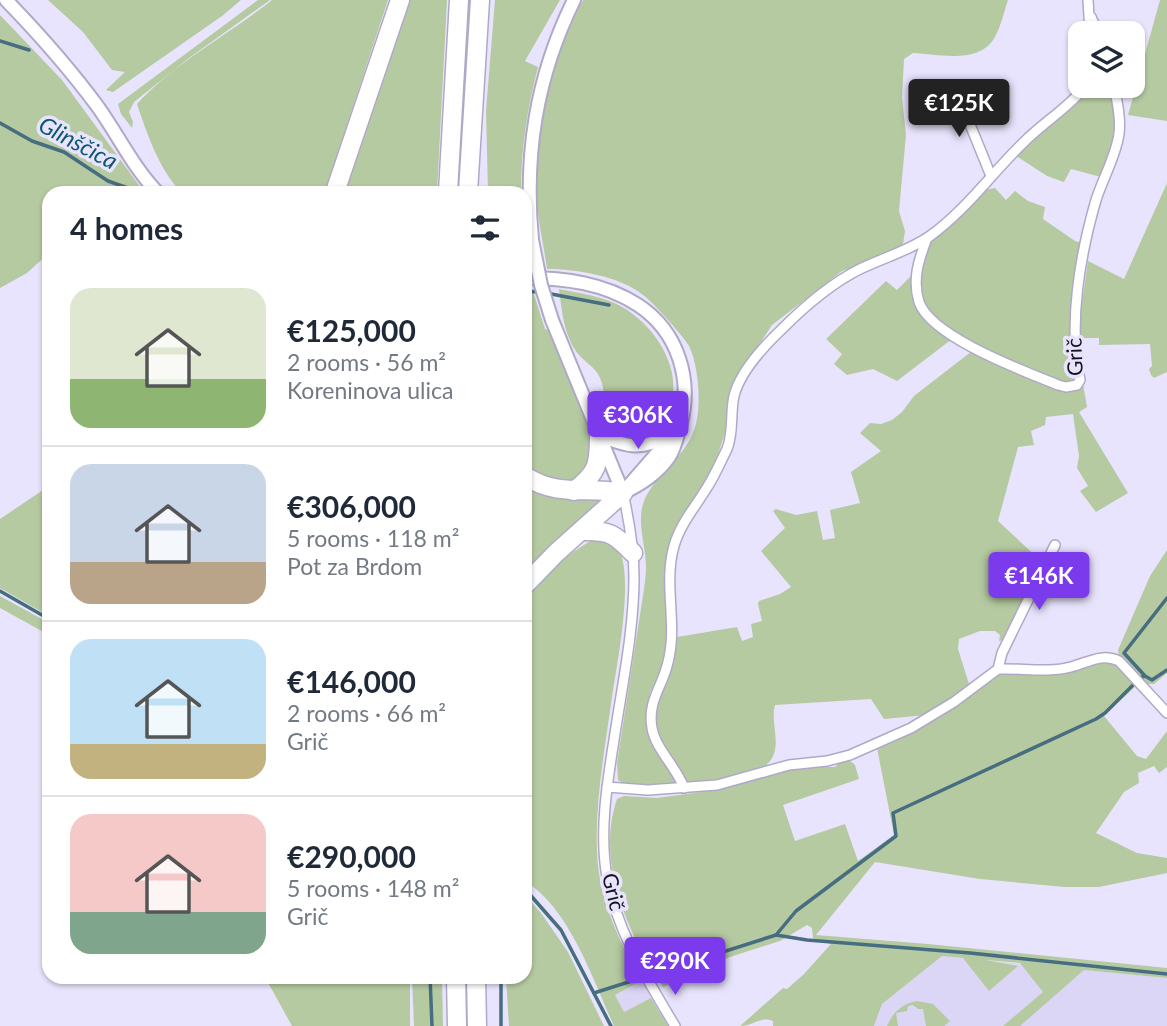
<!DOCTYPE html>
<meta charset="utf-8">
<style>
:root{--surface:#fff;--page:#f6f6f7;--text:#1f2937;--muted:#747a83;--line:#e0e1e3;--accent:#7c3aed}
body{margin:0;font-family:Lato,sans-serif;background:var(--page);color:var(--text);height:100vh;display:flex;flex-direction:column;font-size:26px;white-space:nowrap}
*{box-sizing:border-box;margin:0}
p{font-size:23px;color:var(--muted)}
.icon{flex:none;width:38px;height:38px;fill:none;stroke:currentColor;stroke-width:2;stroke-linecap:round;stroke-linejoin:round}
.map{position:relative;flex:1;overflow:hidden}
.details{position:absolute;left:42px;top:186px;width:490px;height:798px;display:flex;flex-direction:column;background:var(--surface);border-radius:21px;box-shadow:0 2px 5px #0004}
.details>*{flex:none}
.controls{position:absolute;left:1068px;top:21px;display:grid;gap:14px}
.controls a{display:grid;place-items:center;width:77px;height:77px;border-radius:14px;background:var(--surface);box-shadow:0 2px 5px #0004;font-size:35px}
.price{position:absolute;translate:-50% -60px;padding:0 16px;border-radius:7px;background:var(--accent);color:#fff;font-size:23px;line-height:46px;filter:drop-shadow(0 2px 4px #0008)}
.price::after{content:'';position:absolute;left:50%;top:42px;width:21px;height:16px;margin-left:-10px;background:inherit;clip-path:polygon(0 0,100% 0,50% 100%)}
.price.on{background:#222;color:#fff}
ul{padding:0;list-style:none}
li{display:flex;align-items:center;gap:21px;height:175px;padding:0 28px}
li+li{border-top:2px solid var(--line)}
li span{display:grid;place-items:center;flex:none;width:196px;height:140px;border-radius:21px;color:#555}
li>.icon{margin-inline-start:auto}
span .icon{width:84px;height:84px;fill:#fffc;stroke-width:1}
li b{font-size:30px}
h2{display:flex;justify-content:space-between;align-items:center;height:84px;padding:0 28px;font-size:30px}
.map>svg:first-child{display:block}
</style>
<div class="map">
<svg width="1167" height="1026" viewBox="0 0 1167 1026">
<rect width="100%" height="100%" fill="#e8e4fd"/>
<!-- built -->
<g fill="#dbd6f5">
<path d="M 942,956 L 1167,978 L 1167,1026 L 874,1026 L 882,1004 Z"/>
<path d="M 642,980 L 651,998 L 624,1012 L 615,995 Z"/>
</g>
<!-- green -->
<g fill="#b5caa1">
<path d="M 48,0 L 241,0 L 222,16 L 113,92 L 106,90 L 125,72 L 112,70 L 83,32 Z"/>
<path d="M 258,0 L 270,0 L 189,58 L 134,102 L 129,112 L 133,122 L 132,128 L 121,114 L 118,104 Z"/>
<path d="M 272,0 L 388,0 L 325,192 L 181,192 C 159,169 147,134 137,104 C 175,62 228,35 272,0 Z"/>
<path d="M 406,0 L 447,0 L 437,192 L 341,192 Z"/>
<path d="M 467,0 L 472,0 L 461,192 L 455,192 Z"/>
<path d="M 495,0 L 560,0 L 525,61 L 538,67 C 527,109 521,149 521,192 L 488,192 L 486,111 Z"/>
<path d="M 583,0 L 1008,0 C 1004,12 1001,26 995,37 C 979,65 939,54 913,53 L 904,59 L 902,97 L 906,135 L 899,211 L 905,231 L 903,244 L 889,254 L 842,271 L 772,325 L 731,388 L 725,433 L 717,457 L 704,486 L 670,546 L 669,622 L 664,663 L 650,693 L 647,714 L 677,780 L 674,786 L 627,785 L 618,780 L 617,763 L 644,589 C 645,582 646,574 646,567 C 646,547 637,524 643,504 C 652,476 685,458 694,430 C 702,410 699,366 689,346 C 684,337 652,301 643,295 C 620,276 576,269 547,269 C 544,247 539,226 537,204 C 530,137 552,59 583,0 Z"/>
<path d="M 1160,0 L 1167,0 L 1167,121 L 1128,115 Z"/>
<path d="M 0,15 L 62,80 L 144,192 L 49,192 L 49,253 L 27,273 L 0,288 Z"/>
<path d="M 1095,86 L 1112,86 C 1119,127 1116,138 1101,177 L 1071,169 L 1064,182 L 1047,176 L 1015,155 Z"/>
<path d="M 1167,183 L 1167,372 L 1154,378 L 1151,375 L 1149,369 L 1152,366 L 1150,344 L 1099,345 L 1099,338 L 1077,338 L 1088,261 L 1124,279 Z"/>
<path d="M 995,188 L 1006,200 L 1015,191 L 1028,201 L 1045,207 L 1043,219 L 1075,241 L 1082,243 L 1071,326 L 1076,375 L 1072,382 L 1062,383 C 1013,362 889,327 925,252 C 934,233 969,206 985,190 Z"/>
<path d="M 913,274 L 916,299 L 952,339 L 897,381 L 873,369 L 847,375 L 834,364 L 842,354 L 826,339 L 886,281 L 897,290 Z"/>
<path d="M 525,285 L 531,285 L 545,329 L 550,331 C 565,369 594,422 593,463 L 568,485 L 525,470 Z"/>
<path d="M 559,289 C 583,294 610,297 630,312 C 655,329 677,363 673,394 C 670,415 643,455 619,433 C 597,412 610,395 598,374 C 593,366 585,362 579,355 C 564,337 562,312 559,289 Z"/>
<path d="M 972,351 L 1059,388 C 1069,390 1076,393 1083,384 L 1087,407 L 1079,412 L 1128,493 L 1096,512 L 1080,491 L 1088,486 L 1077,468 L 1079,456 L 1073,414 L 1046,417 L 1045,425 L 1031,431 L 1034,445 L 1018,447 L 998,521 L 1041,561 L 1006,640 L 999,641 L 1000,635 L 995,631 L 980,631 L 959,639 L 958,649 L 969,684 L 946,704 L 926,715 L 884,719 L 871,699 L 775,705 C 771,721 778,735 775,750 C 770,780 711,785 687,782 L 656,733 L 655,713 L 661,685 L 672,663 L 677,637 L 737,627 L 742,641 L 753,637 L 751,624 L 762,621 L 758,604 L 759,601 L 780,594 L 791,587 L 761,551 L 785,528 L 773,511 L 776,509 L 796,515 L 817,511 L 823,540 L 835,538 L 830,510 L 860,503 L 851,472 L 881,451 L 860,433 L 870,423 L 881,424 L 892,420 L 902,412 L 914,396 Z"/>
<path d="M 525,482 L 607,496 L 525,574 Z"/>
<path d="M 49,486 L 49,616 L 0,588 L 0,519 Z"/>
<path d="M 597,538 C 606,540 614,541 619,550 C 634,578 617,664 612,697 C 605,748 595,800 597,851 C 598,896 619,943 642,980 L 615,995 L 624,1012 L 651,998 L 668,1026 L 614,1026 C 593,980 570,909 525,881 L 525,598 C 544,575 569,551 597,538 Z"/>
<path d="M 1167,550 L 1167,673 L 1154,684 L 1147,684 L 1119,656 L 1118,650 L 1150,576 Z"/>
<path d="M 0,596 L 49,623 L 49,635 L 0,608 Z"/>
<path d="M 1102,660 L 1114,662 L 1137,685 L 1104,716 L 1137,756 L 1146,759 L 1167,731 L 1167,767 L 1159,773 L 1154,766 L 1138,773 L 1139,783 L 1124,792 L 1096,833 L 1137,853 L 1167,858 L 1167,873 L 1099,887 L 1064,887 L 980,879 L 875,862 L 816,935 L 928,944 L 1167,968 L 1167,978 L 1084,970 L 1020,1026 L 1003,1026 L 1043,992 L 1020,963 L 985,960 L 1018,966 L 989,991 L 963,958 L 942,956 L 882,1004 L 874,1026 L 773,1026 L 773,1021 C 759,1016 753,1026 740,1026 L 783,988 L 787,989 L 803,975 L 831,944 L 813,938 L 812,928 L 807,925 L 780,941 L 730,957 L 663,987 C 629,935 595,863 617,799 L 624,796 L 657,798 L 708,791 L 789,770 L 808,767 L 835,767 L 840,762 L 849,760 L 855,765 L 859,779 L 783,805 L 795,841 L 845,824 L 858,861 L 894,835 L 877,748 L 991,678 L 1002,673 Z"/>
<path d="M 525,895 L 541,913 L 568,952 L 604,1026 L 509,1026 L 506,977 L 525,976 Z"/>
<path d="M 265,977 L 410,977 L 410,1026 L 292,1026 Z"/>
<path d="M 412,977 L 442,977 L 443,1026 L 414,1026 Z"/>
<path d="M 917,1001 L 933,1004 L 950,1021 L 944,1026 L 926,1026 L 923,1009 L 918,1009 L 913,1005 L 908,1006 L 907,1011 L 896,1013 L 898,1026 L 887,1026 C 893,1012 902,1004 917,1001 Z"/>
</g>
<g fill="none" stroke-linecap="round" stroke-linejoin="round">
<!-- stream -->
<g stroke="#476d81" stroke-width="3.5">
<path d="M 0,41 L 29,50"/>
<path d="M 0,123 L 32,141 L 64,152 L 108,181 L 139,192"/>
<path d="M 525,291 L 538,292"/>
<path d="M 546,293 L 609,305"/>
<path d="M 0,591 L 49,619"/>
<path d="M 1145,676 L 1152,680 L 1167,670"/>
<path d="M 1142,677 L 1145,676 L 1124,653 L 1167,598"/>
<path d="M 525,889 L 561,930 L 611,1026"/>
<path d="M 776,935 L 807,940 L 970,953 L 1167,974"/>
<path d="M 430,976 L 432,1026"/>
<path d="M 594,993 L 776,935 L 796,911 L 896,836 L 893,813 L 1096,719 L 1105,713 L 1134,684"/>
<path d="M 501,1026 L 501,976"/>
</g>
<defs>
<g id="street">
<path d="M 1088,0 L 1090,33"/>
<path d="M 1091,17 L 1098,33"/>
<path d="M 956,90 L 991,176"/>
<path d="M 927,238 C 919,259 912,279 919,302 C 931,337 1024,371 1058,385 L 1066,387 L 1077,385 L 1080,380 C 1068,324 1080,255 1096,200 C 1103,178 1116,156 1119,134 C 1121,118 1117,101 1114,86"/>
<path d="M 623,493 C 629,520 634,549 634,577 C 634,631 622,686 614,740 C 607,784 599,833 607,877 C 617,932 647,979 675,1026"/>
<path d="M 998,669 C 1022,668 1048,673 1071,667 C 1089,662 1102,653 1119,661 L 1167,713"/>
<path d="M 607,787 L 648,790 L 717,785 L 789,765 L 827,761 L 850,755 L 911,728 L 954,702 L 998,669 L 1002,653 L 1055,545"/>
<path d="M 684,788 C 677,768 655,748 652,728 C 647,701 663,686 668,662 C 678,624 663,584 674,546 C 680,524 696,506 708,486 C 715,475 721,461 727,449 C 734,432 730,413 734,396 C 740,372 765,345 783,328 C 805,306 831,284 858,270 C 882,258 909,251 930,236 C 966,210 992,173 1024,142 C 1044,122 1068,108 1086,86"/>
</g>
<g id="secondary">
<path d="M 6,0 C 39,34 70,69 98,107 C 118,135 133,167 157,192"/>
<path d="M 532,240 C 524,155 536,77 574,0"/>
<path d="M 525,278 C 565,278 604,283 638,305 C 679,332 693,381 680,427 C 677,437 675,448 669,457 C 657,474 641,484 623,493"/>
<path d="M 552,320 L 623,493"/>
<path d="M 599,435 C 629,448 641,450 671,435"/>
<path d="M 625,490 L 673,435"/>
</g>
<g id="highway">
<path d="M 335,192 L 400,0"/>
<path d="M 448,192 L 459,0"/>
<path d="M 468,192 L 480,0"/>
<path d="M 525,476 C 559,498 587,486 623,493"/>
<path d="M 574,491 C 598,473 599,464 599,435"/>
<path d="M 582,531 C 609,530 615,534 633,553"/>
<path d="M 525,585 L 556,553 L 623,493"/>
<path d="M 456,976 L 457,1026"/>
<path d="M 476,976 L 477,1026"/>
</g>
</defs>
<!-- street casing -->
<use href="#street" stroke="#afa9c8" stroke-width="12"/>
<!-- secondary casing -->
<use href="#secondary" stroke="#afa9c8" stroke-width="16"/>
<!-- highway casing -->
<use href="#highway" stroke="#afa9c8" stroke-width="21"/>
<!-- street -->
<use href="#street" stroke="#fff" stroke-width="9"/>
<!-- secondary -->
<use href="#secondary" stroke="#fff" stroke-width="12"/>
<!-- highway -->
<use href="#highway" stroke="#fff" stroke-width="18"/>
<defs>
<path id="secondary-bridge" d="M 532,240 L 541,285 L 552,320"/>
</defs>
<!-- secondary-bridge casing -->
<use href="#secondary-bridge" stroke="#afa9c8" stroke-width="16" stroke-linecap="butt"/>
<!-- secondary-bridge -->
<use href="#secondary-bridge" stroke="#fff" stroke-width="12"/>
</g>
<g text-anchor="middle" stroke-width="7" stroke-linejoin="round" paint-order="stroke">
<!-- street labels -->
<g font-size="21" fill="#15131e" stroke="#e8e4fd">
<text transform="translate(1075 357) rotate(-92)" y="7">Grič</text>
<text transform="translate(613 892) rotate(76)" y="7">Grič</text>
</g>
<!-- water labels -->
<g font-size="23" font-style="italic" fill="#0e5872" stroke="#e8e4fd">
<text transform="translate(78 143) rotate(28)" y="8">Glinščica</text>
</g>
</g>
</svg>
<div class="controls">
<a><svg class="icon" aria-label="layers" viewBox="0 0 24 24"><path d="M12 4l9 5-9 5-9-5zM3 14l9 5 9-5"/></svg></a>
</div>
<b class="price on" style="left:959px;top:139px">€125K</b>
<b class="price" style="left:638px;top:451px">€306K</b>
<b class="price" style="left:1039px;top:612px">€146K</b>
<b class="price" style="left:675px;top:997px">€290K</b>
<section class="details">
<h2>4 homes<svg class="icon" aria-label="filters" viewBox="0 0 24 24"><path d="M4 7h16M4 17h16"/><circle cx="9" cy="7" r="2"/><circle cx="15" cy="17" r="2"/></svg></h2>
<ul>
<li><span style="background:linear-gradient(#dfe7d0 65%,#8fb573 0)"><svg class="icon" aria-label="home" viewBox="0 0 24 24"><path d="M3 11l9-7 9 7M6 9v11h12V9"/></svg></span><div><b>€125,000</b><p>2 rooms · 56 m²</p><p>Koreninova ulica</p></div></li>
<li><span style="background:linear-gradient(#c9d6e8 70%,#b9a48a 0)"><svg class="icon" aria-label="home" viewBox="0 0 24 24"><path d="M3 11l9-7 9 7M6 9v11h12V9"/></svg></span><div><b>€306,000</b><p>5 rooms · 118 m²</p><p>Pot za Brdom</p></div></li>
<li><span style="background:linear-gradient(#bfe0f5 75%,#c2b280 0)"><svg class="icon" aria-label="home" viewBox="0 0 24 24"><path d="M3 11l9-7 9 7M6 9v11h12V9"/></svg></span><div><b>€146,000</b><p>2 rooms · 66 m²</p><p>Grič</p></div></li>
<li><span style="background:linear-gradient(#f6c9c9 70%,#7fa58c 0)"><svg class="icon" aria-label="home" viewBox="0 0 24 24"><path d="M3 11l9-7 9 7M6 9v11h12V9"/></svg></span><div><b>€290,000</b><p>5 rooms · 148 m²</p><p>Grič</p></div></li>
</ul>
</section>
</div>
